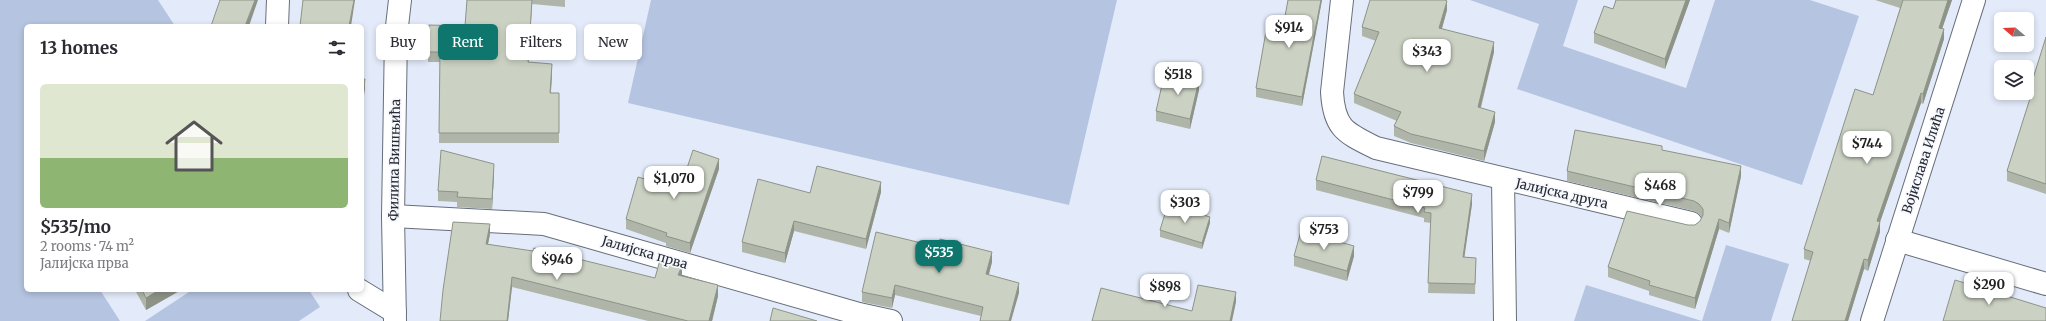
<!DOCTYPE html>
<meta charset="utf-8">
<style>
:root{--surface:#fff;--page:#f7f7f7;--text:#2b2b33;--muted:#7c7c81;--line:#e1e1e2;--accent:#0f766e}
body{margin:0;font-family:Merriweather,serif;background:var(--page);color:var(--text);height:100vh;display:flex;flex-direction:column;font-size:15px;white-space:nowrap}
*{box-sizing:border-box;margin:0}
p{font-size:13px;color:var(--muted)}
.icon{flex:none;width:22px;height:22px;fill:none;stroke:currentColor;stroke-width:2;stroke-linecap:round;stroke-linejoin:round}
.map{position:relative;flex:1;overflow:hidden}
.sheet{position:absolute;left:24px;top:24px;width:340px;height:268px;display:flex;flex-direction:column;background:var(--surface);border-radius:6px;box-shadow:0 2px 6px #0003}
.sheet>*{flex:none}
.banner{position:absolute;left:376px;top:24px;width:380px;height:36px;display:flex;gap:8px}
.needle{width:26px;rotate:289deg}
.controls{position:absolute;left:1994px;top:12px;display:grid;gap:8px}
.controls a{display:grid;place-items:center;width:40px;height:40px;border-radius:6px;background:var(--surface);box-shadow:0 2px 6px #0003;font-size:20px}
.price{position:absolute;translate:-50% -34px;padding:0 9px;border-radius:8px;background:#fff;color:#222;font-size:13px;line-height:26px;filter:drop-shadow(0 1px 2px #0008)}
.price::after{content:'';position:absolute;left:50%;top:24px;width:12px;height:9px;margin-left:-6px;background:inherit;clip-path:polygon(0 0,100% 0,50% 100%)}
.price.active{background:var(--accent);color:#fff}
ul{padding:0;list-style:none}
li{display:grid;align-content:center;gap:8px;height:212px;padding:0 16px}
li+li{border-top:1px solid var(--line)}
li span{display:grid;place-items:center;height:124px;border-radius:6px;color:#555}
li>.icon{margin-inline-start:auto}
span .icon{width:72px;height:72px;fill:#fffc;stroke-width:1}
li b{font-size:17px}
h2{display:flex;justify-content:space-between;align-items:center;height:48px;padding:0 16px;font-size:17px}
.chip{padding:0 14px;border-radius:6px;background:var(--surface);box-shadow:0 2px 6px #0003;font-size:14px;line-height:36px}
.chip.active{background:var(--accent);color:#fff}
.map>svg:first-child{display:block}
</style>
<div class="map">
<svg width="2046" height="321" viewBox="0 0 2046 321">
<rect width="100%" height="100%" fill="#e3ebfa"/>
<!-- green -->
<g fill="#b5c4e1">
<path d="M 0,0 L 158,0 L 175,26 L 26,26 L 26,290 L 100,290 L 120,321 L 0,321 Z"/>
<path d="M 651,0 L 1117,0 L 1069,205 L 628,103 Z"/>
<path d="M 1470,0 L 1578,0 L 1563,46 L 1686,88 L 1715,0 L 1810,0 L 1859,16 L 1802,185 L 1517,89 L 1539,24 Z"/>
<path d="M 1726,245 L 1789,264 L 1771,321 L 1702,321 Z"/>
<path d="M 1586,285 L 1702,321 L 1574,321 Z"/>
<path d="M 192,290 L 309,290 L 320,307 L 299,321 L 145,321 Z"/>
</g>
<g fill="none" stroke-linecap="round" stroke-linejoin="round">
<defs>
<g id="minor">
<path d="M 1342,0 L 1332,92 C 1334,129 1346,133 1376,148 L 1691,223"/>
<path d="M 277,26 L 278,0"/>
<path d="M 1503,179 L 1505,321"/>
<path d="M 393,216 L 544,224 L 859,314 L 891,321"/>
<path d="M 1897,240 L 2046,284"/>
<path d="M 359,290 L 395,312"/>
<path d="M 395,321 L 393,216 L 396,35 L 400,0"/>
<path d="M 1872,321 L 1974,0"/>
</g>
</defs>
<!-- minor casing -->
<use href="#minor" stroke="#676e7b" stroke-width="24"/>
<!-- minor -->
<use href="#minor" stroke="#fff" stroke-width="22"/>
</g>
<!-- wall -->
<g fill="#afb5a8">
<path d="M 467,0 L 565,0 L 565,7 L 532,4 L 528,62 L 552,74 L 551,93 L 559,93 L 559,143 L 439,143 L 440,62 L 428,62 L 428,52 L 465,26 Z"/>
<path d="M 1288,0 L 1322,0 L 1302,106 L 1256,97 L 1256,88 L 1283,27 Z"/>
<path d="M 1616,0 L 1690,0 L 1665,69 L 1594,43 L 1594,33 L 1613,9 Z"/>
<path d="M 1875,0 L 1952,0 L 1942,28 L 1944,39 L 1923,104 L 1921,103 L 1880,222 L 1880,232 L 1868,271 L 1864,269 L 1848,321 L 1792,321 L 1811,261 L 1804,259 L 1804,249 L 1873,95 L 1900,8 Z"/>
<path d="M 1447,10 L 1442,29 L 1494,52 L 1481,108 L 1495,122 L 1484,161 L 1411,143 L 1394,136 L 1394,126 L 1397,121 L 1354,103 L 1354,94 L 1376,41 L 1362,36 L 1362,27 Z"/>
<path d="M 2046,37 L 2046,194 L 2007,181 L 2007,171 L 2030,98 L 2030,88 Z"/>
<path d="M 1199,90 L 1190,129 L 1156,121 L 1156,111 Z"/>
<path d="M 1662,150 L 1741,176 L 1729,233 L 1719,229 L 1695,309 L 1649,295 L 1649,291 L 1608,277 L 1608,267 L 1688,225 L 1695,225 L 1700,221 L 1702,218 L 1699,214 L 1694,211 L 1567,181 L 1567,171 Z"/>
<path d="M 719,169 L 690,253 L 666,246 L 666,243 L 626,229 L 626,219 L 680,189 Z"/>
<path d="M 494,175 L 492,209 L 457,207 L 457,202 L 438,201 L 438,191 Z"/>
<path d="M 1316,180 L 1472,204 L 1464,257 L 1476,258 L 1475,294 L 1428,293 L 1431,223 L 1424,222 L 1424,218 L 1316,190 Z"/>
<path d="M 881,192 L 866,249 L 794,231 L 785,263 L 742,252 L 742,242 L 810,193 Z"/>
<path d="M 1210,223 L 1202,249 L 1160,237 L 1160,230 Z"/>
<path d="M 490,234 L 488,244 L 655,278 L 682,276 L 718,296 L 712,321 L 648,321 L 512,287 L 508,321 L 440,321 Z"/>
<path d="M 938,247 L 992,262 L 989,275 L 1019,293 L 981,316 L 895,295 L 892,308 L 862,302 L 862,292 Z"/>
<path d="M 1294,256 L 1354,256 L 1347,281 L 1294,266 Z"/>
<path d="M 135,290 L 181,290 L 146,310 Z"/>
</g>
<!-- shaded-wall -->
<g fill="#8e9388">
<path d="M 255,0 L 258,0 L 249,26 L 245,26 Z"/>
<path d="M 354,0 L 355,0 L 351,26 L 349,26 Z"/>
<path d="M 532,0 L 532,4 L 528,72 L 528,62 Z"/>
<path d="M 1321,0 L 1322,0 L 1302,106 L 1302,97 Z"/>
<path d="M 1686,0 L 1690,0 L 1665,69 L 1665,59 Z"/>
<path d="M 1948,0 L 1952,0 L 1939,38 L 1939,28 Z"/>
<path d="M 1447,1 L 1447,10 L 1439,38 L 1439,28 Z"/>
<path d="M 1944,29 L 1944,39 L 1923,104 L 1923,94 Z"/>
<path d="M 1494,42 L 1494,52 L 1478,117 L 1478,107 Z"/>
<path d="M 552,64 L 552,74 L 550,103 L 550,93 Z"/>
<path d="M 365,79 L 365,89 L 362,109 L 362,99 Z"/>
<path d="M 1199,80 L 1199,90 L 1190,129 L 1190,119 Z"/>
<path d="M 1921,93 L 1921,103 L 1880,222 L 1880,232 L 1868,271 L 1868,260 L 1877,221 Z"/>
<path d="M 1495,112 L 1495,122 L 1484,161 L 1484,151 Z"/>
<path d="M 719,159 L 719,169 L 690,253 L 690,243 Z"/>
<path d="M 494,164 L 494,175 L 492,209 L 492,199 Z"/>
<path d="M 1741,166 L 1741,176 L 1729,233 L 1729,223 Z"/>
<path d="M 881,182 L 881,192 L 866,249 L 866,239 Z"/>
<path d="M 1472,194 L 1472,204 L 1463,267 L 1463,257 Z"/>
<path d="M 1210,217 L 1210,223 L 1202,249 L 1202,243 Z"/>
<path d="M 1719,219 L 1719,229 L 1695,309 L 1695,298 Z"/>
<path d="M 794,221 L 794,231 L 785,263 L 785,253 Z"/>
<path d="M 490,224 L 490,234 L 486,254 L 486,244 Z"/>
<path d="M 1354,246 L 1354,256 L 1347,281 L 1347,271 Z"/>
<path d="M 992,252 L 992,262 L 986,284 L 986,274 Z"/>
<path d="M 1864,259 L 1864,269 L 1848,321 L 1845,321 Z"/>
<path d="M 682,266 L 682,276 L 678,275 Z"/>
<path d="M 512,277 L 512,287 L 508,321 L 507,321 Z"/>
<path d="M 1019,283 L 1019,293 L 1011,321 L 1009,321 Z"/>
<path d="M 718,285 L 718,296 L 712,321 L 709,321 Z"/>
<path d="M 895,285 L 895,295 L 892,308 L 892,298 Z"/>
<path d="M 159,290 L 181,290 L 146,310 L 146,298 Z"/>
<path d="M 1236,292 L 1236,302 L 1232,321 L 1230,321 Z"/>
</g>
<!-- building -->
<g fill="#cbd2c3" stroke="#8e9388">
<path d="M 220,0 L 255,0 L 245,26 L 211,26 Z"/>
<path d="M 303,0 L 354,0 L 349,26 L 300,26 Z"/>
<path d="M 467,0 L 532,0 L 528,62 L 552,64 L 550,93 L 559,93 L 559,133 L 439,133 L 440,52 L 428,52 L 429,25 L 465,26 Z"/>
<path d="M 1288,0 L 1321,0 L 1302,97 L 1256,88 L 1268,20 L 1283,27 Z"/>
<path d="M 1370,0 L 1445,0 L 1447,1 L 1439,28 L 1494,42 L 1478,107 L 1495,112 L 1484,151 L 1411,134 L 1394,126 L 1401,112 L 1354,94 L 1379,32 L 1362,27 Z"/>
<path d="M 1616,0 L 1686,0 L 1665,59 L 1594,33 L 1604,6 L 1613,9 Z"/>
<path d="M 1903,0 L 1948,0 L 1939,28 L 1944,29 L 1923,94 L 1921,93 L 1877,221 L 1880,222 L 1868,260 L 1864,259 L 1845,321 L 1792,321 L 1813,252 L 1804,249 L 1855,89 L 1873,95 Z"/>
<path d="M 2046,37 L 2046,184 L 2007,171 L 2033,89 L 2030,88 Z"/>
<path d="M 1165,72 L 1199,80 L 1190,119 L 1156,111 Z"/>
<path d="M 362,79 L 365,79 L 362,99 Z"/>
<path d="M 1575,130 L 1662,146 L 1662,150 L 1741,166 L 1729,223 L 1719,219 L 1695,298 L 1649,285 L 1650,281 L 1608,267 L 1627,211 L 1688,225 L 1695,225 L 1700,221 L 1703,215 L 1703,209 L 1699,204 L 1694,201 L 1567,171 Z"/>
<path d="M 441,150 L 494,164 L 492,199 L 457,197 L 458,192 L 438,191 Z"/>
<path d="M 693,150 L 719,159 L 690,243 L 666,236 L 667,233 L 626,219 L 638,177 L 680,189 Z"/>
<path d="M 1322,156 L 1472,194 L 1463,257 L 1476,258 L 1475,284 L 1428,283 L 1431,213 L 1424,212 L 1425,208 L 1316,180 Z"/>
<path d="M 817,166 L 881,182 L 866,239 L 794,221 L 785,253 L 742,242 L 758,179 L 810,193 Z"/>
<path d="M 1168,204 L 1210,217 L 1202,243 L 1160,230 Z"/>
<path d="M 453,222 L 490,224 L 486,244 L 533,251 L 534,248 L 655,278 L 660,260 L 682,266 L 678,275 L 718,285 L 709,321 L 688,321 L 512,277 L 507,321 L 440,321 L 443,290 Z"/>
<path d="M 1301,231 L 1354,246 L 1347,271 L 1294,256 Z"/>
<path d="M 876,232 L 938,247 L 940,239 L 992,252 L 986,274 L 1019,283 L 1009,321 L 980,321 L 983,307 L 895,285 L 892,298 L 862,292 Z"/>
<path d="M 1955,280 L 2046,308 L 2046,321 L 1943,321 Z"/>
<path d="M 1198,285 L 1236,292 L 1230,321 L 1092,321 L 1101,288 L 1192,311 Z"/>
<path d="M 142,290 L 159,290 L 146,298 Z"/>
<path d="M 773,308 L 817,321 L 770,321 Z"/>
</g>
<g text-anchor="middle" stroke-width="3.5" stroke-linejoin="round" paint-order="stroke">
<!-- street labels -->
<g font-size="13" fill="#26292f" stroke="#f5f8fe">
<text transform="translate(394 160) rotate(-89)" y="5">Филипа Вишњића</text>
<text transform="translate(1923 160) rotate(-72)" y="5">Војислава Илића</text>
<text transform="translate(1562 193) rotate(13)" y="5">Јалијска друга</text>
<text transform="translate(645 252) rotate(16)" y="5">Јалијска прва</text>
</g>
</g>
</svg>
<div class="controls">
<a><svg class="needle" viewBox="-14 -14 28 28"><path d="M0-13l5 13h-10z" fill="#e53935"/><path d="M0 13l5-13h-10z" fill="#7c7c81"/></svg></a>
<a><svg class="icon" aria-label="layers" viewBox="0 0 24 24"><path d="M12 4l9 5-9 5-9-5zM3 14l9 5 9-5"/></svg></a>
</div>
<b class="price" style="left:1289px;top:49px">$914</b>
<b class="price" style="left:1427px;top:73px">$343</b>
<b class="price" style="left:1178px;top:96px">$518</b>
<b class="price" style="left:1867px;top:165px">$744</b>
<b class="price" style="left:674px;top:200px">$1,070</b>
<b class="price" style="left:1660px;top:207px">$468</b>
<b class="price" style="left:1418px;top:214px">$799</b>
<b class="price" style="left:1185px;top:224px">$303</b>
<b class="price" style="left:1324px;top:251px">$753</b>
<b class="price active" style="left:939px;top:274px">$535</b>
<b class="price" style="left:557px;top:281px">$946</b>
<b class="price" style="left:1989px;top:306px">$290</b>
<b class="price" style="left:1165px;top:308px">$898</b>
<div class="banner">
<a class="chip">Buy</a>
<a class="chip active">Rent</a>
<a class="chip">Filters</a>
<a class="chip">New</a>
</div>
<section class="sheet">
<h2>13 homes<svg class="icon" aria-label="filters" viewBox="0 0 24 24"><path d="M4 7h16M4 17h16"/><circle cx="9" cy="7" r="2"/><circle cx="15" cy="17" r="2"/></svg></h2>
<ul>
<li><span style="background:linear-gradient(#dfe7d0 60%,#8fb573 0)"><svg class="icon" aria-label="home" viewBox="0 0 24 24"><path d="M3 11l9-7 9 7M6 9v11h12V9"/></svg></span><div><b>$535/mo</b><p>2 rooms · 74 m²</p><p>Јалијска прва</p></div></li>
</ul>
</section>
</div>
